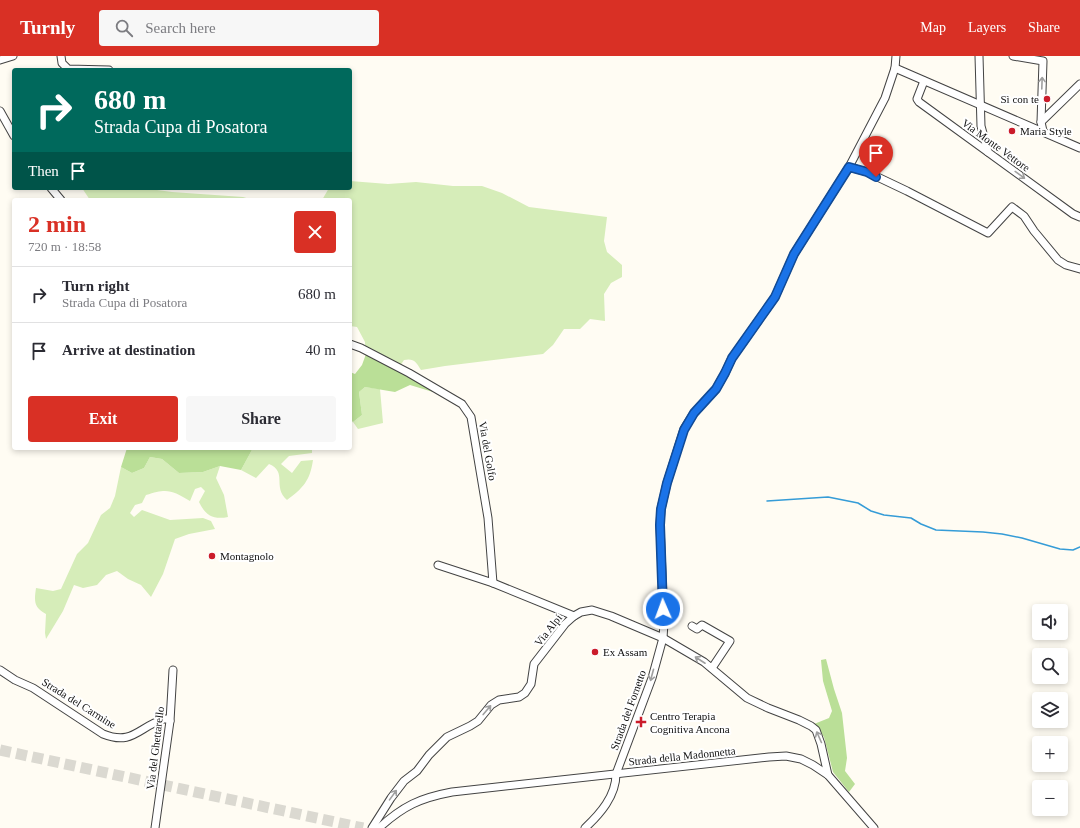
<!DOCTYPE html>
<html lang="en">
<head>
<meta charset="utf-8">
<style>
	body { margin:0; font-family:"Times New Roman",serif; background:#f7f7f7; color:#2b2b33; height:100vh; display:flex; flex-direction:column; font-size:15px; white-space:nowrap }
	* { box-sizing:border-box; margin:0 }
	p { font-size:13px; color:#7c7c81 }
	.icon { flex:none; width:22px; height:22px; fill:none; stroke:currentColor; stroke-width:2; stroke-linecap:round; stroke-linejoin:round }
	.map { position:relative; flex:1; overflow:hidden }
	.drawer { position:absolute; left:12px; top:142px; width:340px; height:252px; display:flex; flex-direction:column; background:#fff; border-radius:4px; box-shadow:0 2px 6px #0003 }
	.drawer>* { flex:none }
	.top-card { position:absolute; left:12px; top:12px; width:340px; height:122px; border-radius:4px; box-shadow:0 2px 6px #0003; background:#00695c; color:#fff; overflow:hidden }
	.fabs { position:absolute; left:1032px; top:548px; display:grid; gap:8px }
	.fabs a { display:grid; place-items:center; width:36px; height:36px; border-radius:4px; background:#fff; box-shadow:0 2px 6px #0003; font-size:20px }
	.pin { position:absolute; display:grid; place-items:center; width:34px; height:34px; color:#fff; margin:-41px -17px; border-radius:50% 50% 50% 0; rotate:-45deg; box-shadow:0 0 4px #0007 }
	.pin .icon { rotate:45deg }
	.me { position:absolute; width:44px; margin:-22px; rotate:358deg; stroke-linejoin:round; filter:drop-shadow(0 0 3px #0008) }
	.turn { display:flex; align-items:center; gap:14px; height:84px; padding:0 16px; font-size:18px }
	.turn .icon { width:52px; height:52px; stroke-width:2.5 }
	.turn b { display:block; font-size:28px; line-height:34px }
	.then { display:flex; align-items:center; height:38px; padding:0 16px; background:#0003; gap:8px; font-size:15px }
	.round { display:grid; place-items:center; flex:none; width:42px; height:42px; border-radius:4px; background:#f7f7f7 }
	.head { display:flex; align-items:center; justify-content:space-between; height:68px; padding:0 16px }
	h1 { font-size:24px; font-weight:800; line-height:30px; color:#d93025 }
	.primary-button { display:flex; gap:8px; margin-top:auto; padding:8px 16px }
	.primary-button a { flex:1; height:46px; border-radius:4px; background:#d93025; color:#fff; font-size:16px; font-weight:800; line-height:46px; text-align:center }
	.primary-button a+a { background:#f7f7f7; color:#2b2b33 }
	ul { padding:0; list-style:none }
	li { display:flex; align-items:center; gap:12px; height:56px; padding:0 16px; border-top:1px solid #e1e1e2 }
	li div { flex:1 }
	li b { display:block; font-size:15px }
	li em { font-style:normal }
	header { display:flex; align-items:center; gap:24px; box-sizing:border-box; height:56px; padding:0 20px; background:#d93025; color:#fff }
	header strong { font-size:19px }
	nav { display:flex; gap:22px; margin-inline-start:auto; font-size:14px }
	.search { width:280px; height:36px; background:#f7f7f7; display:flex; align-items:center; gap:10px; box-sizing:border-box; padding:0 14px; border-radius:4px; color:#7c7c81; font-size:15px }
	.map>svg:first-child { display:block }
	.green { fill:#d6edb9 }
	.forest { fill:#badf97 }
	.lines { fill:none; stroke-linecap:round; stroke-linejoin:round }
	.stream { stroke:#359cd7; stroke-width:1.5 }
	.highway-tunnel { stroke:#dbd9d1; stroke-width:11; stroke-dasharray:11 5.5; stroke-linecap:butt }
	.minor-casing { stroke:#434343; stroke-width:9 }
	.minor { stroke:#fff; stroke-width:7 }
	.oneway { stroke:#9f9f9f }
	.route-casing { stroke:#114b97; stroke-width:10 }
	.route { stroke:#1a73e8; stroke-width:7 }
	.poi-dot { fill:#cb1c2b; stroke:#fff; stroke-width:1.5 }
	.labels { text-anchor:middle; dominant-baseline:central; stroke-width:4; stroke-linejoin:round; paint-order:stroke }
	.poi-label { font-size:11px; fill:#101010; stroke:#fff; text-anchor:start }
	.street-label { font-size:11px; fill:#101010; stroke:#fff }
</style>
</head>
<body>
<header>
<strong>Turnly</strong>
<div class="search"><svg class="icon" aria-label="search" viewBox="0 0 24 24"><circle cx="10" cy="10" r="6"/><path d="M15 15l6 6"/></svg>Search here</div>
<nav><a>Map</a><a>Layers</a><a>Share</a></nav>
</header>
<div class="map">
<svg width="1080" height="772" viewBox="0 0 1080 772">
	<rect width="100%" height="100%" fill="#fffcf3"/>
	<g class="green">
		<path d="M350,125L388,128L416,126L453,130H482L502,137L529,151L607,161L604,185L607,196L622,209V221L611,227L604,238L605,265L590,263L580,273H564L553,289L543,298L445,310L421,314C416,306 414,302 404,304L400,310L365,290V286L357,271L350,270V144H322L329,132H350Z"/>
		<polygon points="82,132 142,132 172,136 243,141 253,144 90,144"/>
		<polygon points="365,331 380,333 383,367 358,373 353,366 350,367 350,364 353,366 362,359 359,336"/>
		<path d="M253,392H312V397L289,400L281,408L292,417L301,405L313,404C310,425 303,432 287,444C272,431 288,416 269,408L256,422L241,414Z"/>
		<path d="M150,401L162,403L179,417L203,416L220,410L216,422L224,439L228,461C213,464 205,459 199,446L205,435L201,431L195,433L190,445C172,434 167,432 146,439L142,447L135,449L130,457L134,461L142,454L170,464L203,462L211,465L215,473L189,478L175,483L163,518L151,541L141,529L128,523L117,515L106,519L97,529L83,532L74,529L63,555L46,583L45,577L46,558C34,551 34,546 36,532L53,535L61,533L77,498L88,487L101,459L110,452L115,440L121,411L132,417L144,412Z"/>
	</g>
	<g class="forest">
		<polygon points="366,298 410,321 433,336 410,329 395,336 365,331 359,336 362,359 353,366 350,363 350,316 355,318 362,309"/>
		<polygon points="127,392 253,392 241,414 220,410 203,416 179,417 162,403 150,401 144,412 132,417 121,411"/>
		<polygon points="826,603 834,633 842,657 847,702 845,715 855,728 849,736 833,716 824,681 814,668 829,662 832,655 823,625 821,604"/>
	</g>
	<g class="lines">
		<polyline class="stream" points="767,445 828,441 858,447 871,455 884,459 911,462 921,468 936,474 983,476 1002,478 1022,482 1060,493 1073,494 1080,491"/>
		<polyline class="highway-tunnel" points="0,694 363,772"/>
		<defs>
			<g id="minor">
				<polyline points="61,0 62,7 68,13 109,14"/>
				<polyline points="979,0 981,70 988,96"/>
				<polyline points="1013,0 1043,5 1041,66 1043,75"/>
				<polyline points="0,4 13,0"/>
				<polyline points="895,12 1080,92"/>
				<polyline points="924,25 917,43 919,46 1073,158 1080,161"/>
				<polyline points="0,55 14,80"/>
				<polyline points="1041,66 1080,28"/>
				<polyline points="849,111 867,116 907,135 988,177 1012,151 1024,160 1034,175 1058,204 1066,209 1080,213"/>
				<polyline points="51,132 61,144"/>
				<polyline points="350,288 361,292 409,317 462,348 471,361 488,462 493,527"/>
				<polyline points="438,509 493,527 574,560"/>
				<polyline points="692,570 697,573 702,569 730,585 712,612"/>
				<path d="M0,614L15,624L33,632L103,678C133,690 138,671 164,663H168L170,665"/>
				<polyline points="155,772 170,665 173,614"/>
				<polyline points="372,772 391,742 404,725 417,715 429,699 447,681 470,670 478,665 491,649 499,644 519,641 525,637 531,628 534,608 565,568 574,560 581,556 592,554 611,560 663,582 704,606 747,642 768,652 799,664 811,670 816,674 821,688 828,719"/>
				<path d="M379,772C403,750 420,742 452,736L769,701L786,700L801,703L813,709L828,719L874,772"/>
				<path d="M585,772C600,758 616,740 616,718L652,622L663,582L664,567L660,469L661,453L667,427L684,373L694,357L716,333L725,317L732,302L775,241L794,198L849,111L885,42L895,12L896,0"/>
			</g>
		</defs>
		<use href="#minor" class="minor-casing"/>
		<use href="#minor" class="minor"/>
	</g>
	<defs><path id="oneway-shaft" d="M-6 0H5M1.5-3L5.5 0L1.5 3" fill="none" stroke-width="1.6" stroke-linecap="round" stroke-linejoin="round"/></defs>
	<g class="oneway">
		<use href="#oneway-shaft" transform="translate(1042 27) rotate(-88)"/>
		<use href="#oneway-shaft" transform="translate(1020 119) rotate(36)"/>
		<use href="#oneway-shaft" transform="translate(700 604) rotate(-147)"/>
		<use href="#oneway-shaft" transform="translate(652 619) rotate(105)"/>
		<use href="#oneway-shaft" transform="translate(487 654) rotate(-50)"/>
		<use href="#oneway-shaft" transform="translate(819 681) rotate(-114)"/>
		<use href="#oneway-shaft" transform="translate(393 739) rotate(-54)"/>
	</g>
	<g class="lines">
		<defs>
			<polyline id="route" points="663,553 660,469 661,453 667,427 684,374 694,357 716,333 725,317 732,302 775,241 794,198 849,111 867,116 876,121"/>
		</defs>
		<use href="#route" class="route-casing"/>
		<use href="#route" class="route"/>
	</g>
	<g class="poi-dot">
		<circle cx="1047" cy="43" r="4"/>
		<circle cx="1012" cy="75" r="4"/>
		<circle cx="212" cy="500" r="4"/>
		<circle cx="595" cy="596" r="4"/>
		<path d="M639 660h4v4h4v4h-4v4h-4v-4h-4v-4h4z"/>
	</g>
	<g class="labels">
		<g class="poi-label">
			<text x="1039" y="43" text-anchor="end">Sì con te</text>
			<text x="1020" y="75">Maria Style</text>
			<text x="220" y="500">Montagnolo</text>
			<text x="603" y="596">Ex Assam</text>
			<text x="650" y="660">Centro Terapia<tspan x="650" dy="13">Cognitiva Ancona</tspan></text>
		</g>
		<g class="street-label">
			<text transform="translate(996 89) rotate(36)">Via Monte Vettore</text>
			<text transform="translate(488 395) rotate(80)">Via del Golfo</text>
			<text transform="translate(548 574) rotate(-52)">Via Alpi</text>
			<text transform="translate(79 647) rotate(32)">Strada del Carmine</text>
			<text transform="translate(628 654) rotate(-70)">Strada del Fornetto</text>
			<text transform="translate(155 692) rotate(-83)">Via del Ghettarello</text>
			<text transform="translate(682 700) rotate(-6)">Strada della Madonnetta</text>
		</g>
	</g>
</svg>
<div class="fabs">
<a><svg class="icon" aria-label="sound" viewBox="0 0 24 24"><path d="M4 9h4l5-4v14l-5-4H4zM17 9q2 3 0 6"/></svg></a>
<a><svg class="icon" aria-label="search" viewBox="0 0 24 24"><circle cx="10" cy="10" r="6"/><path d="M15 15l6 6"/></svg></a>
<a><svg class="icon" aria-label="layers" viewBox="0 0 24 24"><path d="M12 4l9 5-9 5-9-5zM3 14l9 5 9-5"/></svg></a>
<a>+</a>
<a>−</a>
</div>
<div class="pin" style="left:876px;top:121px;background:#d93025"><svg class="icon" aria-label="arrive" viewBox="0 0 24 24"><path d="M6 21V4h12l-3 4 3 4H6"/></svg></div>
<svg class="me" style="left:663px;top:553px" viewBox="-20 -20 40 40"><circle r="17" fill="#1a73e8" stroke="#fff" stroke-width="3"/><path d="M0-11L8 9 0 5-8 9z" fill="#fff"/></svg>
<div class="top-card">
<div class="turn"><svg class="icon" aria-label="right" viewBox="0 0 24 24"><path d="M7 20v-9h11M14 6l5 5-5 5"/></svg><div><b>680 m</b>Strada Cupa di Posatora</div></div>
<div class="then">Then<svg class="icon" aria-label="arrive" viewBox="0 0 24 24"><path d="M6 21V4h12l-3 4 3 4H6"/></svg></div>
</div>
<section class="drawer">
<div class="head"><div><h1>2 min</h1><p>720 m · 18:58</p></div><a class="round" style="background:#d93025;color:#fff"><svg class="icon" aria-label="close" viewBox="0 0 24 24"><path d="M6 6l12 12M18 6L6 18"/></svg></a></div>
<ul>
<li><svg class="icon" aria-label="right" viewBox="0 0 24 24"><path d="M7 20v-9h11M14 6l5 5-5 5"/></svg><div><b>Turn right</b><p>Strada Cupa di Posatora</p></div><em>680 m</em></li>
<li><svg class="icon" aria-label="arrive" viewBox="0 0 24 24"><path d="M6 21V4h12l-3 4 3 4H6"/></svg><div><b>Arrive at destination</b></div><em>40 m</em></li>
</ul>
<div class="primary-button"><a>Exit</a><a>Share</a></div>
</section>
</div>
</body>
</html>
